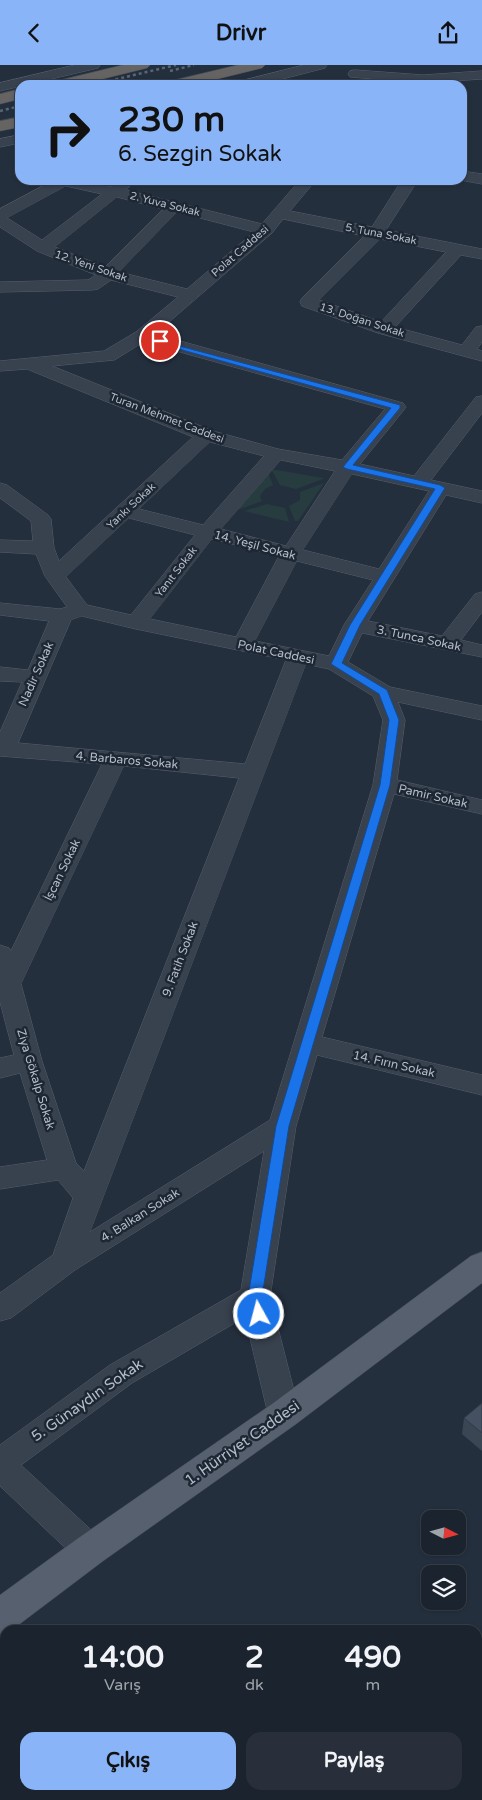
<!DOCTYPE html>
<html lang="tr">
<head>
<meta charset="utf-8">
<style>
	body { margin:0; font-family:"Varela Round",sans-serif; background:#282f3a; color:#f1f3f6; height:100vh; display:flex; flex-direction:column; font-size:19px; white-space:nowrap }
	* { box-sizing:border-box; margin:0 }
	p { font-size:16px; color:#a0a4aa }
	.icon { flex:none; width:28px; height:28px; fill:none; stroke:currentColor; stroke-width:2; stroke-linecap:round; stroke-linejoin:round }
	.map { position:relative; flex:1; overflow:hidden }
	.side { position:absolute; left:0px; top:1560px; width:482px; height:175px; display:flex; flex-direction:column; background:#1b232e; border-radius:15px 15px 0 0; box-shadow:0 1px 4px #0004,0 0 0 1px #39404a }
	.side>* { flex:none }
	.banner { position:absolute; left:15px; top:15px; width:452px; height:105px; border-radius:15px; box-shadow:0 1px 4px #0004,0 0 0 1px #39404a; background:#8ab4f8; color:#111; overflow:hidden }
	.needle { width:32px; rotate:96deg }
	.controls { position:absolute; left:421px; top:1445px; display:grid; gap:10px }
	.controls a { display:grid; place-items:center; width:45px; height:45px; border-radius:10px; background:#1b232e; box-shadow:0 1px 4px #0004,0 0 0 1px #39404a; font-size:25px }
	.pin { position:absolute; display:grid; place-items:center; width:42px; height:42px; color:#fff; margin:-21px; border:2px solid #fff; border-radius:50%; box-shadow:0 1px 5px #0007 }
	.me { position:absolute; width:55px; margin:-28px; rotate:353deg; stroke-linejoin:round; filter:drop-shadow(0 0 4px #0008) }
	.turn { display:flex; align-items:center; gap:18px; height:105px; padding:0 20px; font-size:22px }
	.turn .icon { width:65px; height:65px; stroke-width:2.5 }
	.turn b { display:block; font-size:35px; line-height:42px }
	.eta { display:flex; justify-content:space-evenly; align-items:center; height:85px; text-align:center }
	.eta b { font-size:30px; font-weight:800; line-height:35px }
	.cta { display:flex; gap:10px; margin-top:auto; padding:10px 20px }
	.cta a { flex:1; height:58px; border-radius:15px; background:#8ab4f8; color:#111; font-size:20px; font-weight:800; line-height:58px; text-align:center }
	.cta a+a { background:#282f3a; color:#f1f3f6 }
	header { display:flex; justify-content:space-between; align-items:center; height:65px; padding:0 20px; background:#8ab4f8; color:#111; font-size:22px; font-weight:800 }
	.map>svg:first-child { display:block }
	.green { fill:#263c3f }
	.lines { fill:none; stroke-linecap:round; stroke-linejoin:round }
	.minor-casing { stroke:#565f6c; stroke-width:1 }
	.primary-casing { stroke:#414a57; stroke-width:1 }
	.trunk-casing { stroke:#434c59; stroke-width:1 }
	.minor { fill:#38414e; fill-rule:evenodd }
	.primary { fill:#56606e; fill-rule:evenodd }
	.trunk { fill:#656462; fill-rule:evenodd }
	.rail { stroke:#5a6575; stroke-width:2.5; stroke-dasharray:3 3; stroke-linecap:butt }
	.wall { fill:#3b4654 }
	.building { fill:#455162; stroke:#303945 }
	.route { fill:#1a73e8; stroke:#114b97 }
	.labels { text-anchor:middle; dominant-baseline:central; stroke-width:5; stroke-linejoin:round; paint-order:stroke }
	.far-street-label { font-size:11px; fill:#b4bcc9; stroke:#1d2633 }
	.street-label { font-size:12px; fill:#b4bcc9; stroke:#1d2633 }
	.near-street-label { font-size:15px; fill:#b4bcc9; stroke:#1d2633 }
</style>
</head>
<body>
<header><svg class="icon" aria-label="back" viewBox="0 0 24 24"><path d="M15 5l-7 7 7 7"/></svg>Drivr<svg class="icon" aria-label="share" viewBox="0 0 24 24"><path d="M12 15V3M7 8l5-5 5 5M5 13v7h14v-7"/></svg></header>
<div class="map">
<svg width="482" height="1735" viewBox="0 0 482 1735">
	<rect width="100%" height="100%" fill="#242f3e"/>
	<g class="green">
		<polygon points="271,404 323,413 323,414 296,424 280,420"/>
		<polygon points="267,405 273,420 265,424 260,431 262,436 238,445 236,443"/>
		<polygon points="324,418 298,456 295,456 289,441 300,435 300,427"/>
		<polygon points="267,439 285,443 289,457 244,446"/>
	</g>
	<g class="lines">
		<defs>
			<g id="minor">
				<polygon points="75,0 100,0 98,3 0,26 0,18"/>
				<polygon points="304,0 327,0 325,3 259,20 235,20 237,17"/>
				<polygon points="355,5 423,10 482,6 482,14 423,18 350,12 348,9 350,6"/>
				<polygon points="20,70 20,78 0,82 0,74"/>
				<polygon points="462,106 482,109 482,119 460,115 462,115"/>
				<path d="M54,115H81L111,122L123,115L128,117L131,120L126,125L262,159L300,115H316L290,146L372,162L402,115H418L386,165L482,184V194L461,190L395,262L462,280L476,262L482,261V277L477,284L482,286V296L378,268L302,241L300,237L302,233L364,171L283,154L272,168L155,269L403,338L406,342L403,346L360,399L414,411L476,332L482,331V348L431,415L482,426V438L446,430L368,556L442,571L475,529L482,527V547L461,575L482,580V592L362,568L348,597L390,622L482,641V655L398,637L405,655L397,715L482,735V749L394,729L322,972L482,1010V1030L317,990L296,1061L270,1232L300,1349L295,1358L284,1362L273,1358L268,1349L245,1252L132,1318L21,1400L102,1475L106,1485L102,1495L90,1500L78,1495L0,1421V1380L110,1300L241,1225L264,1086L75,1205L11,1253L0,1256V1228L53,1190L73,1133L58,1115L0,1124V1102L47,1095L20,1008L0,1013V993L14,990L0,937V880L9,883L11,886L102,699L0,691V667L22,617L0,616V602L28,605L49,556L0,550V538L60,544L67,542L45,511L36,489L0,487V475L33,476L31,456L0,433V418L7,420L48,450L51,454L54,483L59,496L193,372L27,304L0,306V296L104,286L136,267L178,232L111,215L98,224L92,225L0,227V217L88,215L96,210L37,186L0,162V144ZM66,121L102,129L42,175L7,153ZM117,132L163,144L105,202L55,182ZM177,147L254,167L187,224L119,207ZM380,174L446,187L381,257L319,235ZM144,277L385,344L342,395L278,384L213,366L52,301L114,295ZM210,377L264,391L203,460L139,444ZM281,395L335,406L286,481L221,464ZM352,409L429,426L379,504L303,485ZM129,453L195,470L131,550L87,540L66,512ZM212,474L279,491L236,572L150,554ZM297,496L373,515L344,560L329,591L255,576ZM82,551L136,564L286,595L245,699L18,678L71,555ZM306,599L329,604L373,631L383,655L373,720L270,1055L90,1167ZM124,701L239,713L84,1106L76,1098L42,996L21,919Z"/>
			</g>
			<polygon id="primary" points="482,1187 482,1218 296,1359 103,1496 13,1564 5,1565 5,1567 0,1569 0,1530 77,1474 272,1339 471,1191"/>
			<g id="trunk">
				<polygon points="123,0 150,0 147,3 78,20 51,20 53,17"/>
				<polygon points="238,0 265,0 262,3 193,20 165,20 167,17"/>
				<polygon points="20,24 20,34 0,39 0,29"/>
				<polygon points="20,52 20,62 0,66 0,56"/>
			</g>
		</defs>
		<use href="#minor" class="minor-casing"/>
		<use href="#primary" class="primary-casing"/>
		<use href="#trunk" class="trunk-casing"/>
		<use href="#minor" class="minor"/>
		<use href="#primary" class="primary"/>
		<use href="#trunk" class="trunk"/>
		<g class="rail">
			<polyline points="170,6 194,0"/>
			<polyline points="92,20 176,0"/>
			<polyline points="0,46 20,41"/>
		</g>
	</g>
	<polygon class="wall" points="482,1338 482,1386 462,1369 464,1353"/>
	<polygon class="building" points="482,1338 482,1368 464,1353"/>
	<polygon class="route" points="157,275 400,340 400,343 353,400 440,420 445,423 360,560 342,598 387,625 399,655 390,720 289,1061 262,1232 266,1249 264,1253 259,1254 254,1253 248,1232 276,1061 380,720 389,655 379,629 331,599 350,560 435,424 347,404 343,402 391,343 157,278"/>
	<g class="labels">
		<g class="far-street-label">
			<text transform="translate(165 139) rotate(14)">2. Yuva Sokak</text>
			<text transform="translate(381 169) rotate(11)">5. Tuna Sokak</text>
			<text transform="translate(240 186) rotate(-41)">Polat Caddesi</text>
			<text transform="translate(91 201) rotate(19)">12. Yeni Sokak</text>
			<text transform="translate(362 255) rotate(18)">13. Doğan Sokak</text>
			<text transform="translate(167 353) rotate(21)">Turan Mehmet Caddesi</text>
			<text transform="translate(131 441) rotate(-43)">Yankı Sokak</text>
			<text transform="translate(176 507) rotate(-52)">Yanıt Sokak</text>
		</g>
		<g class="street-label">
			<text transform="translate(255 480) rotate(15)">14. Yeşil Sokak</text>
			<text transform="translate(419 573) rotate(12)">3. Tunca Sokak</text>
			<text transform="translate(276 587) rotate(12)">Polat Caddesi</text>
			<text transform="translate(36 609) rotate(-66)">Nadir Sokak</text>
			<text transform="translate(127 695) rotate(5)">4. Barbaros Sokak</text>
			<text transform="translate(433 731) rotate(13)">Pamir Sokak</text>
			<text transform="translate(62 805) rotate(-64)">İşcan Sokak</text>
			<text transform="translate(180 894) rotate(-69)">9. Fatih Sokak</text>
			<text transform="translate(394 999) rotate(13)">14. Fırın Sokak</text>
			<text transform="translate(36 1014) rotate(73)">Ziya Gökalp Sokak</text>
			<text transform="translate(140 1150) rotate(-32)">4. Balkan Sokak</text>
		</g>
		<g class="near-street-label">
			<text transform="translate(87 1335) rotate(-35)">5. Günaydın Sokak</text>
			<text transform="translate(242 1378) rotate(-35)">1. Hürriyet Caddesi</text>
		</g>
	</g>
</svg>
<div class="controls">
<a><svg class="needle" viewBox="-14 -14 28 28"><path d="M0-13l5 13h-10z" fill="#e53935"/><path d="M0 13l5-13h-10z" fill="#a0a4aa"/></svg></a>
<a><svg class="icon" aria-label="layers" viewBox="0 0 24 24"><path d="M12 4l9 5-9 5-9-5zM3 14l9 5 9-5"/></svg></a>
</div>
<div class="pin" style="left:160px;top:276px;background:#d93025"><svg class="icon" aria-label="arrive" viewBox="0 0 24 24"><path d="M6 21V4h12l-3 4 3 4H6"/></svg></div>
<svg class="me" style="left:259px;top:1249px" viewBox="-20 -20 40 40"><circle r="17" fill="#1a73e8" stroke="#fff" stroke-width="3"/><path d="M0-11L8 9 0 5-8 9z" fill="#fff"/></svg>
<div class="banner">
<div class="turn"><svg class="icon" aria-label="right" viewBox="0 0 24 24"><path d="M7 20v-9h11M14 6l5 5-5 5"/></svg><div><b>230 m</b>6. Sezgin Sokak</div></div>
</div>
<section class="side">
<div class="eta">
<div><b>14:00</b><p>Varış</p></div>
<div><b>2</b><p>dk</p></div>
<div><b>490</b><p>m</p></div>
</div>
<div class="cta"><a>Çıkış</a><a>Paylaş</a></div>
</section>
</div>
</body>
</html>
